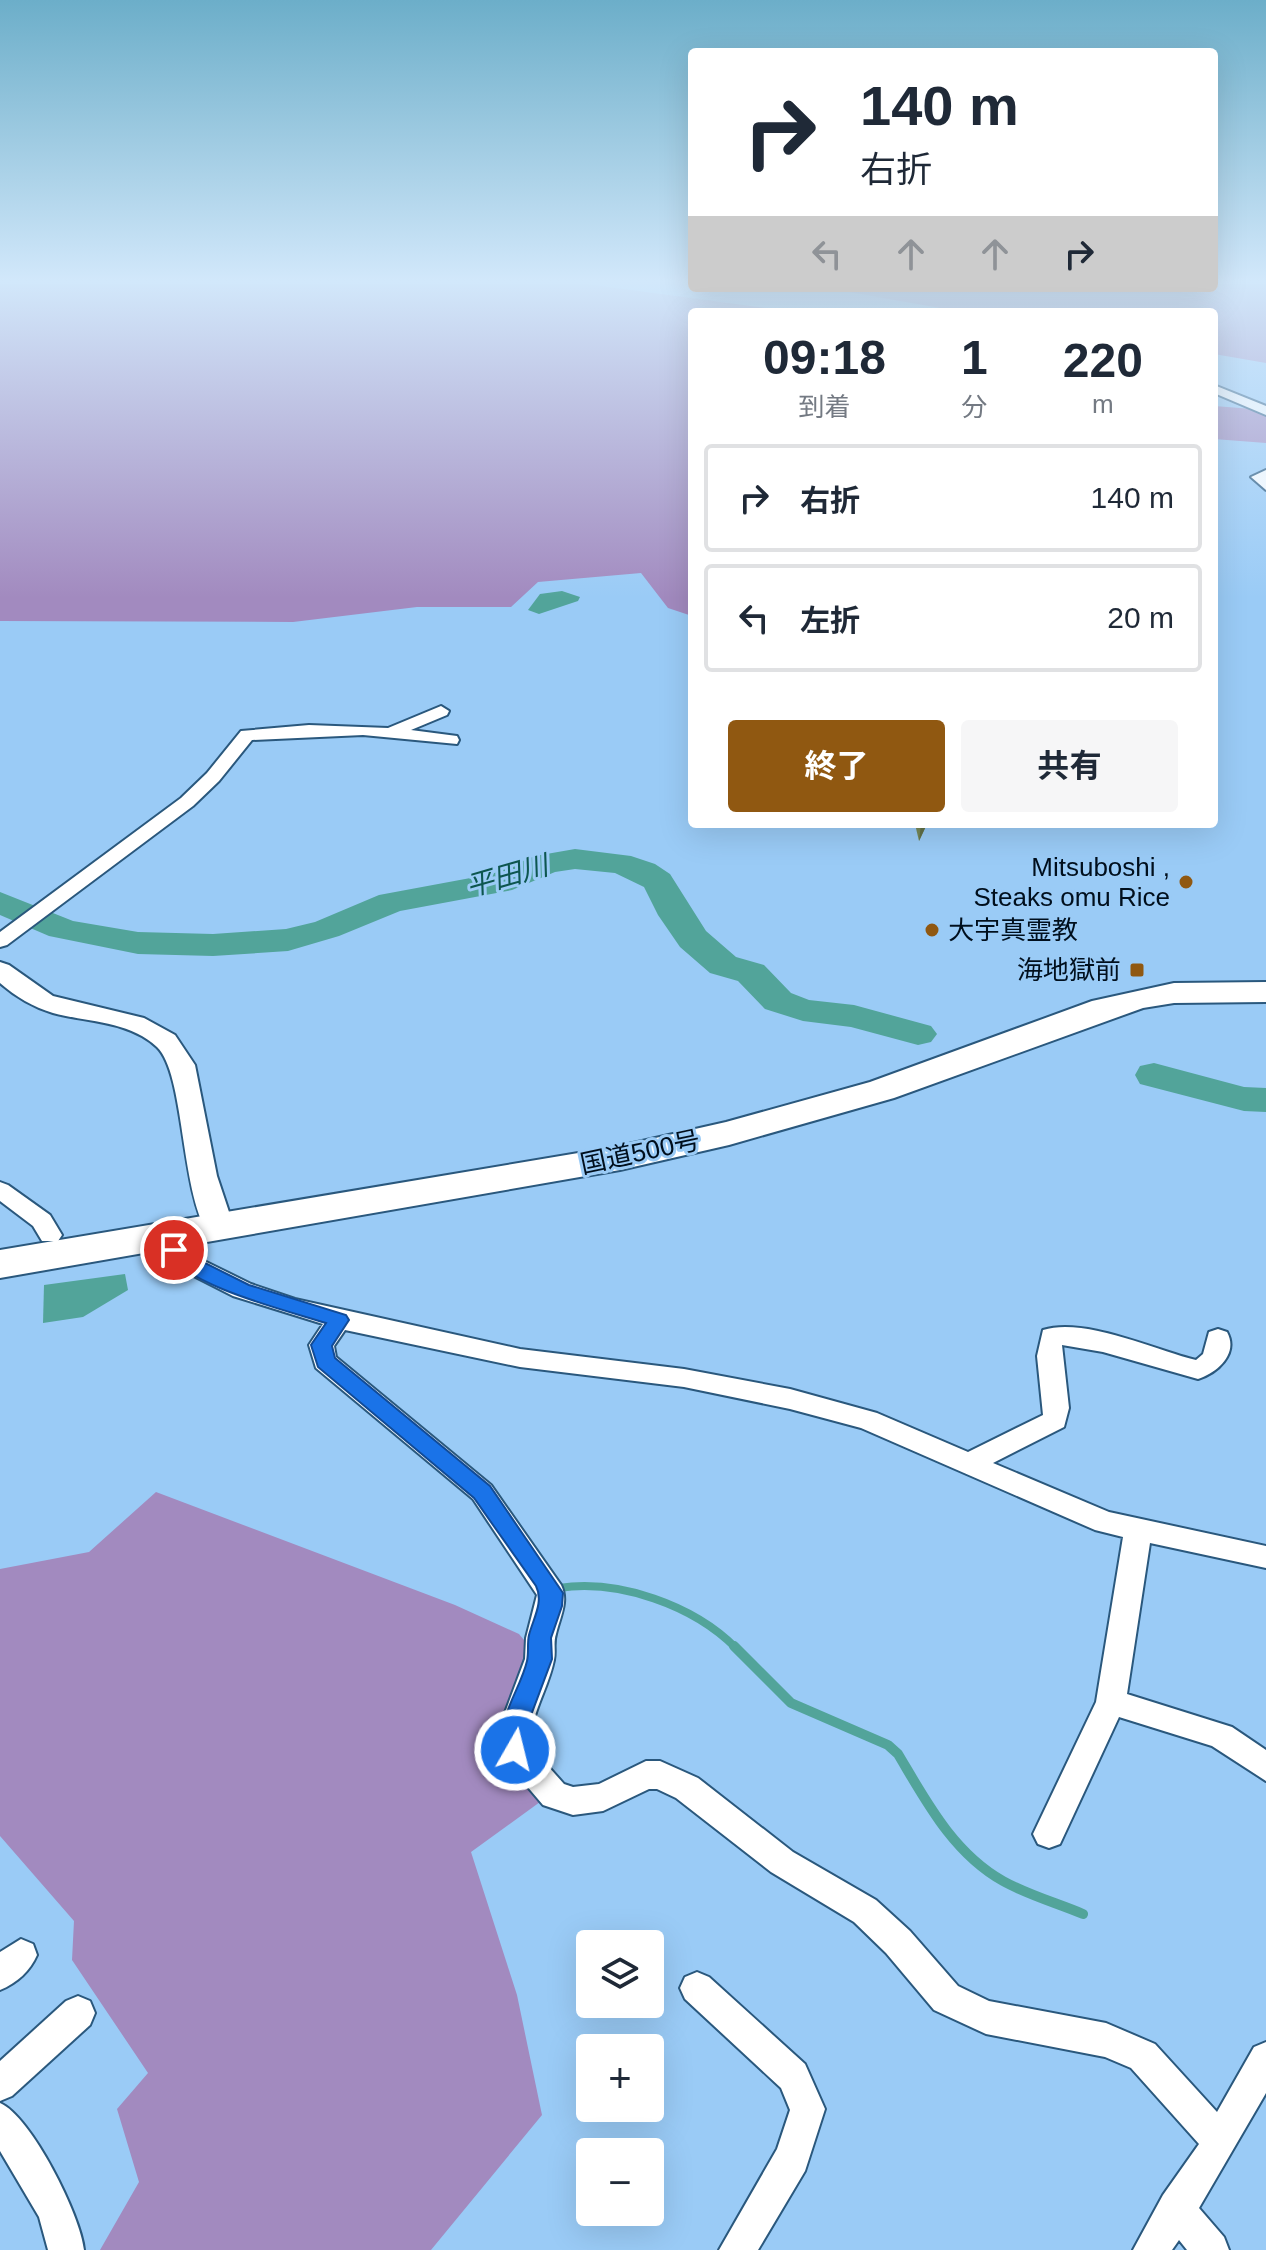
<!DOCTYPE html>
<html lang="ja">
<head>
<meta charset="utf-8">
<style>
	body { margin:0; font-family:Arial,"Noto Sans JP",sans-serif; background:#f6f6f7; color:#1f2937; height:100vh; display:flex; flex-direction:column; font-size:30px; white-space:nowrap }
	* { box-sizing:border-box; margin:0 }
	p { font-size:26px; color:#747a83 }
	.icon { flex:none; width:44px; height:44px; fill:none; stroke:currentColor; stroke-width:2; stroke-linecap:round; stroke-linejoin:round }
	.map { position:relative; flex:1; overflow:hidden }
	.details { position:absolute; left:688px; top:308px; width:530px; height:520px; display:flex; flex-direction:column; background:#fff; border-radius:8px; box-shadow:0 8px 32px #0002 }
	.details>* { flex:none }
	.guide { position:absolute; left:688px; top:48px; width:530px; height:244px; border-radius:8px; box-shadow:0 8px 32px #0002; background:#fff; color:#1f2937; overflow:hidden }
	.fabs { position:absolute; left:576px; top:1930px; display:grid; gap:16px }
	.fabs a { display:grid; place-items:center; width:88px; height:88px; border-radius:8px; background:#fff; box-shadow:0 8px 32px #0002; font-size:40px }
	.pin { position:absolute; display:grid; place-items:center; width:68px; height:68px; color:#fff; margin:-34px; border:4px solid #fff; border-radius:50%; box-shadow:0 2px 8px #0007 }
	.me { position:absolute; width:88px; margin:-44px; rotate:8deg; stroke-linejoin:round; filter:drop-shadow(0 0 6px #0008) }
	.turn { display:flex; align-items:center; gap:28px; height:168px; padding:0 40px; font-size:36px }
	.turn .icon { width:104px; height:104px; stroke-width:2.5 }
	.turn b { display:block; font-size:56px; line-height:68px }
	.lanes { display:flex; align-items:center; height:76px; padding:0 40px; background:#0003; justify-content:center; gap:40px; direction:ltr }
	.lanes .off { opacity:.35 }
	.eta { display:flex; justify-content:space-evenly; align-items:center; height:136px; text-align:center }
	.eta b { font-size:48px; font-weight:700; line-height:56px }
	.primary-button { display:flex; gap:16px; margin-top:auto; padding:16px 40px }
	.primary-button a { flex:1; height:92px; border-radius:8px; background:#905811; color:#fff; font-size:32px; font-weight:700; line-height:92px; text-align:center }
	.primary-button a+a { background:#f6f6f7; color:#1f2937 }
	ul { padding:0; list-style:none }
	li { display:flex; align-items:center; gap:24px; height:108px; margin:0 16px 12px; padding:0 24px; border:4px solid #e0e1e3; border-radius:8px }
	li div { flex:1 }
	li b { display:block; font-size:30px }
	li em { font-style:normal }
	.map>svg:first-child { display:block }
	.forest { fill:#a28abf }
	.water { fill:#52a49a }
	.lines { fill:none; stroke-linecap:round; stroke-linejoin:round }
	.stream-far1 { stroke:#52a49a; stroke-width:8 }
	.stream { stroke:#52a49a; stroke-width:10 }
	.river { fill:#52a49a; fill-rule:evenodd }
	.minor-casing { stroke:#2a587d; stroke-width:4 }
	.tertiary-casing { stroke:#2a587d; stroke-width:4 }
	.trunk-casing { stroke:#2a587d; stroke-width:4 }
	.minor { fill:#fff; fill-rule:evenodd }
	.tertiary { fill:#fff; fill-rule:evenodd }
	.trunk { fill:#fff; fill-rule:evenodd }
	.wall { fill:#768857 }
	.shaded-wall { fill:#606f47 }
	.route { fill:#1a73e8; stroke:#114b97; stroke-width:2 }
	.poi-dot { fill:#905811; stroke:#9acbf6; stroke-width:3 }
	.labels { text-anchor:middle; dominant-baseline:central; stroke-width:6; stroke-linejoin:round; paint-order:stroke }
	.poi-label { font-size:26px; fill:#000f1d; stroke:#9acbf6; text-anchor:end }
	.street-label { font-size:26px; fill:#000f1d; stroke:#9acbf6 }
	.water-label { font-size:28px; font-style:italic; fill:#0d564f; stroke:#9acbf6 }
</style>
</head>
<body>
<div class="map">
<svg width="1266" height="2250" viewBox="0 0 1266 2250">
	<rect width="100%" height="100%" fill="#9acbf6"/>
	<g class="forest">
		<polygon points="0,284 586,284 796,312 692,312 692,616 668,608 641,573 538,582 511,607 417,607 293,622 0,621"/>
		<polygon points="1214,284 1266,284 1266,363 1214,354 1214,312 963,312 826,288 1214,288"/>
		<polygon points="1214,406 1266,410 1266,443 1214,439"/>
		<polygon points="156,1492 455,1605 519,1634 540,1659 499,1754 540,1802 471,1852 517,1995 542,2115 431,2250 100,2250 139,2182 117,2109 148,2073 72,1960 74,1921 0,1836 0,1569 89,1552"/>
	</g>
	<g class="water">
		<polygon points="562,591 580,597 578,601 539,614 528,610 540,594"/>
		<polygon points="125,1274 128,1290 83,1317 43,1323 44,1285"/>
	</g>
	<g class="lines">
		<path class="stream-far1" d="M559,1588C619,1579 693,1605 736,1648"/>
		<path class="stream" d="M734,1646L791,1703L888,1745L898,1754C926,1801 953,1853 1003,1881C1028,1895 1057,1903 1083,1914"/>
		<g class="river">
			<polygon points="575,849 631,856 655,864 670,874 706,931 736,957 764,965 791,993 809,1000 854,1005 931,1026 937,1034 931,1042 918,1045 851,1027 803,1021 765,1009 738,981 710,973 680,947 658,915 644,887 615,873 575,869 555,872 512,890 400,911 339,936 288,951 213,956 138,954 49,936 0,915 0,892 73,921 138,932 213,934 286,929 315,922 379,895 492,874 535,856"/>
			<polygon points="1154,1063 1244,1087 1266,1088 1266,1112 1244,1111 1140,1084 1135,1075 1140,1066"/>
		</g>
		<defs>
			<g id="minor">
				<polygon points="1214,385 1266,406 1266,415 1214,393"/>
				<polygon points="1266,470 1266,490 1251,477"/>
				<polygon points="441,706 449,711 447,715 411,730 457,736 459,740 457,744 363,735 252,740 219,781 193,806 7,945 0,947 0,932 181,798 207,773 241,731 309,725 388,728"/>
				<polygon points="0,1182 8,1185 50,1215 62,1235 58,1241 42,1241 33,1226 0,1201"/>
				<path d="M162,1228L170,1230L188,1253L251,1284L295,1299L520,1349L684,1369L790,1389L877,1413L968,1452L1043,1415L1037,1356L1043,1330C1085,1317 1154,1350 1196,1360L1203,1354L1209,1332L1218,1329L1227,1332C1239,1354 1217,1373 1198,1379L1103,1352L1062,1345L1069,1408L1064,1427L993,1463L1109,1512L1266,1546V1568L1150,1543L1127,1694L1232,1727L1266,1750V1781L1212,1746L1119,1717L1060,1844L1049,1848L1038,1844L1033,1834L1096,1702L1123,1537L1095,1530L861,1428L790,1409L684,1387L520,1367L345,1330L334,1346L336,1357L491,1485L561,1585C569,1601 560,1617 556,1634C553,1643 556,1651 554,1660C548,1690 530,1714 530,1746L564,1784L573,1787L599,1784L646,1761H660L698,1778L793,1852L876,1900L910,1931L958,1986L989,2001L1106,2023L1155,2044L1217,2112L1254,2047L1266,2042V2093L1199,2208L1224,2237L1229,2250H1187L1179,2240L1172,2250H1133L1163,2195L1199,2144L1131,2068L1105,2057L986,2034L934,2010L886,1953L854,1922L771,1872L676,1798L657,1789H649L603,1811L573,1815L543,1805L504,1759L500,1750V1726L525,1659L526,1638L537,1595L473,1499L316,1368L309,1345L323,1324L233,1296L172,1265L150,1236L154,1230Z"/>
				<path d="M21,1939L33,1944L37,1955C30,1971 17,1983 0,1990V1952Z"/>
				<polygon points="697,1972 709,1977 805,2064 825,2109 805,2171 758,2250 719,2250 777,2149 790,2110 781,2088 685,1999 680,1988 685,1977"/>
				<polygon points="78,1996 90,2001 95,2013 90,2025 12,2096 0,2101 0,2061 66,2001"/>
				<path d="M0,2103C31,2116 81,2216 84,2250H48L39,2217L0,2151Z"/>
			</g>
			<path id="tertiary" d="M0,962L9,965L53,996L144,1018L175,1035L195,1065L217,1176L234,1227L230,1234L219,1237L208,1234C180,1188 185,1074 157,1047C130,1021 86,1022 53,1013C33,1007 16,997 0,983Z"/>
			<polygon id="trunk" points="1266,982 1266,1002 1174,1003 1143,1008 894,1098 729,1145 620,1170 0,1278 0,1250 620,1146 726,1122 870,1082 1092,1001 1174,983"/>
		</defs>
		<use href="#minor" class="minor-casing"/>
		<use href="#tertiary" class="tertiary-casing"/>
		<use href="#trunk" class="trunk-casing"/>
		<use href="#minor" class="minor"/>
		<use href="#tertiary" class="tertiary"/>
		<use href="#trunk" class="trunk"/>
	</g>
	<polygon class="wall" points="915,824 927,824 919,841"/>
	<polygon class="shaded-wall" points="921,824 927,824 919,841"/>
	<linearGradient id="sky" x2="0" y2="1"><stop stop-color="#6caec9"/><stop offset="0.47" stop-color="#d2e8fb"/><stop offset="1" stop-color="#d2e8fb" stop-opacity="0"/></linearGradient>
	<rect width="1266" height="598" fill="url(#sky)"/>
	<path class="route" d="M174,1243L181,1245L187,1254L249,1285L346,1315L349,1320L332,1346L335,1358L490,1486L563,1593L562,1606L551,1638L552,1659L527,1726V1750L524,1758L515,1761L506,1758C491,1725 520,1692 527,1661C529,1652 527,1643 529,1635C533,1619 544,1602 536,1586L474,1498L318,1367L311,1345L326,1323C285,1310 186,1286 164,1250Z"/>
	<g class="poi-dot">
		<circle cx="1186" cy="882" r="8"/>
		<circle cx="932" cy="930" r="8"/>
		<rect x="1129" y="962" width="16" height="16" rx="4"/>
	</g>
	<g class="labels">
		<g class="poi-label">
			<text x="1170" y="867">Mitsuboshi ,<tspan x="1170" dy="30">Steaks omu Rice</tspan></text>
			<text x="948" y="930" text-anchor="start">大宇真霊教</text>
			<text x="1121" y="970">海地獄前</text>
		</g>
		<g class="street-label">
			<text transform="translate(640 1152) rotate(-12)">国道500号</text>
		</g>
		<g class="water-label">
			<text transform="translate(507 876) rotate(-16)">平田川</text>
		</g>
	</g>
</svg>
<div class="fabs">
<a><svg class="icon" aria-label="layers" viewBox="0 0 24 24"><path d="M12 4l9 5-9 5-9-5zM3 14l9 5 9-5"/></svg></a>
<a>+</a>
<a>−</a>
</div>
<div class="pin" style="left:174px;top:1250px;background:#d93025"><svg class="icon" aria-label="arrive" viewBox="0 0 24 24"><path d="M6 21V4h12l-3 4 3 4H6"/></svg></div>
<svg class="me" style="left:515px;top:1750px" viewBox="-20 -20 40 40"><circle r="17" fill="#1a73e8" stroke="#fff" stroke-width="3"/><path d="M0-11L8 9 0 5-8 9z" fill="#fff"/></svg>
<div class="guide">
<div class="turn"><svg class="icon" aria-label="right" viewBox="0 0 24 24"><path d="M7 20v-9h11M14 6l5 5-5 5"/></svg><div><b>140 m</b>右折</div></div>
<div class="lanes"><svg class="icon off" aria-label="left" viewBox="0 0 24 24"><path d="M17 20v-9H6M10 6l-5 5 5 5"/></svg><svg class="icon off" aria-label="ahead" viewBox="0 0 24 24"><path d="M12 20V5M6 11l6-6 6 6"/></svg><svg class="icon off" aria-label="ahead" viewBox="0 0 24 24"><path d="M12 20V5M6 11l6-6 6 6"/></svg><svg class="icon" aria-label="right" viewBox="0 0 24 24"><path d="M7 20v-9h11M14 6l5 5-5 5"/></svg></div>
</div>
<section class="details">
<div class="eta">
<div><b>09:18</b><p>到着</p></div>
<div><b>1</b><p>分</p></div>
<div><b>220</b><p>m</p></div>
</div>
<ul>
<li><svg class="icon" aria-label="right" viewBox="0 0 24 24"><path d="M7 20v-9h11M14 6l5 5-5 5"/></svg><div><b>右折</b></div><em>140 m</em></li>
<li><svg class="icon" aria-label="left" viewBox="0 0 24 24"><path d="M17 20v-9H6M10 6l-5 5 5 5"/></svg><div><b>左折</b></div><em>20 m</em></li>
</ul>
<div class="primary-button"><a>終了</a><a>共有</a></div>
</section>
</div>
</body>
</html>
